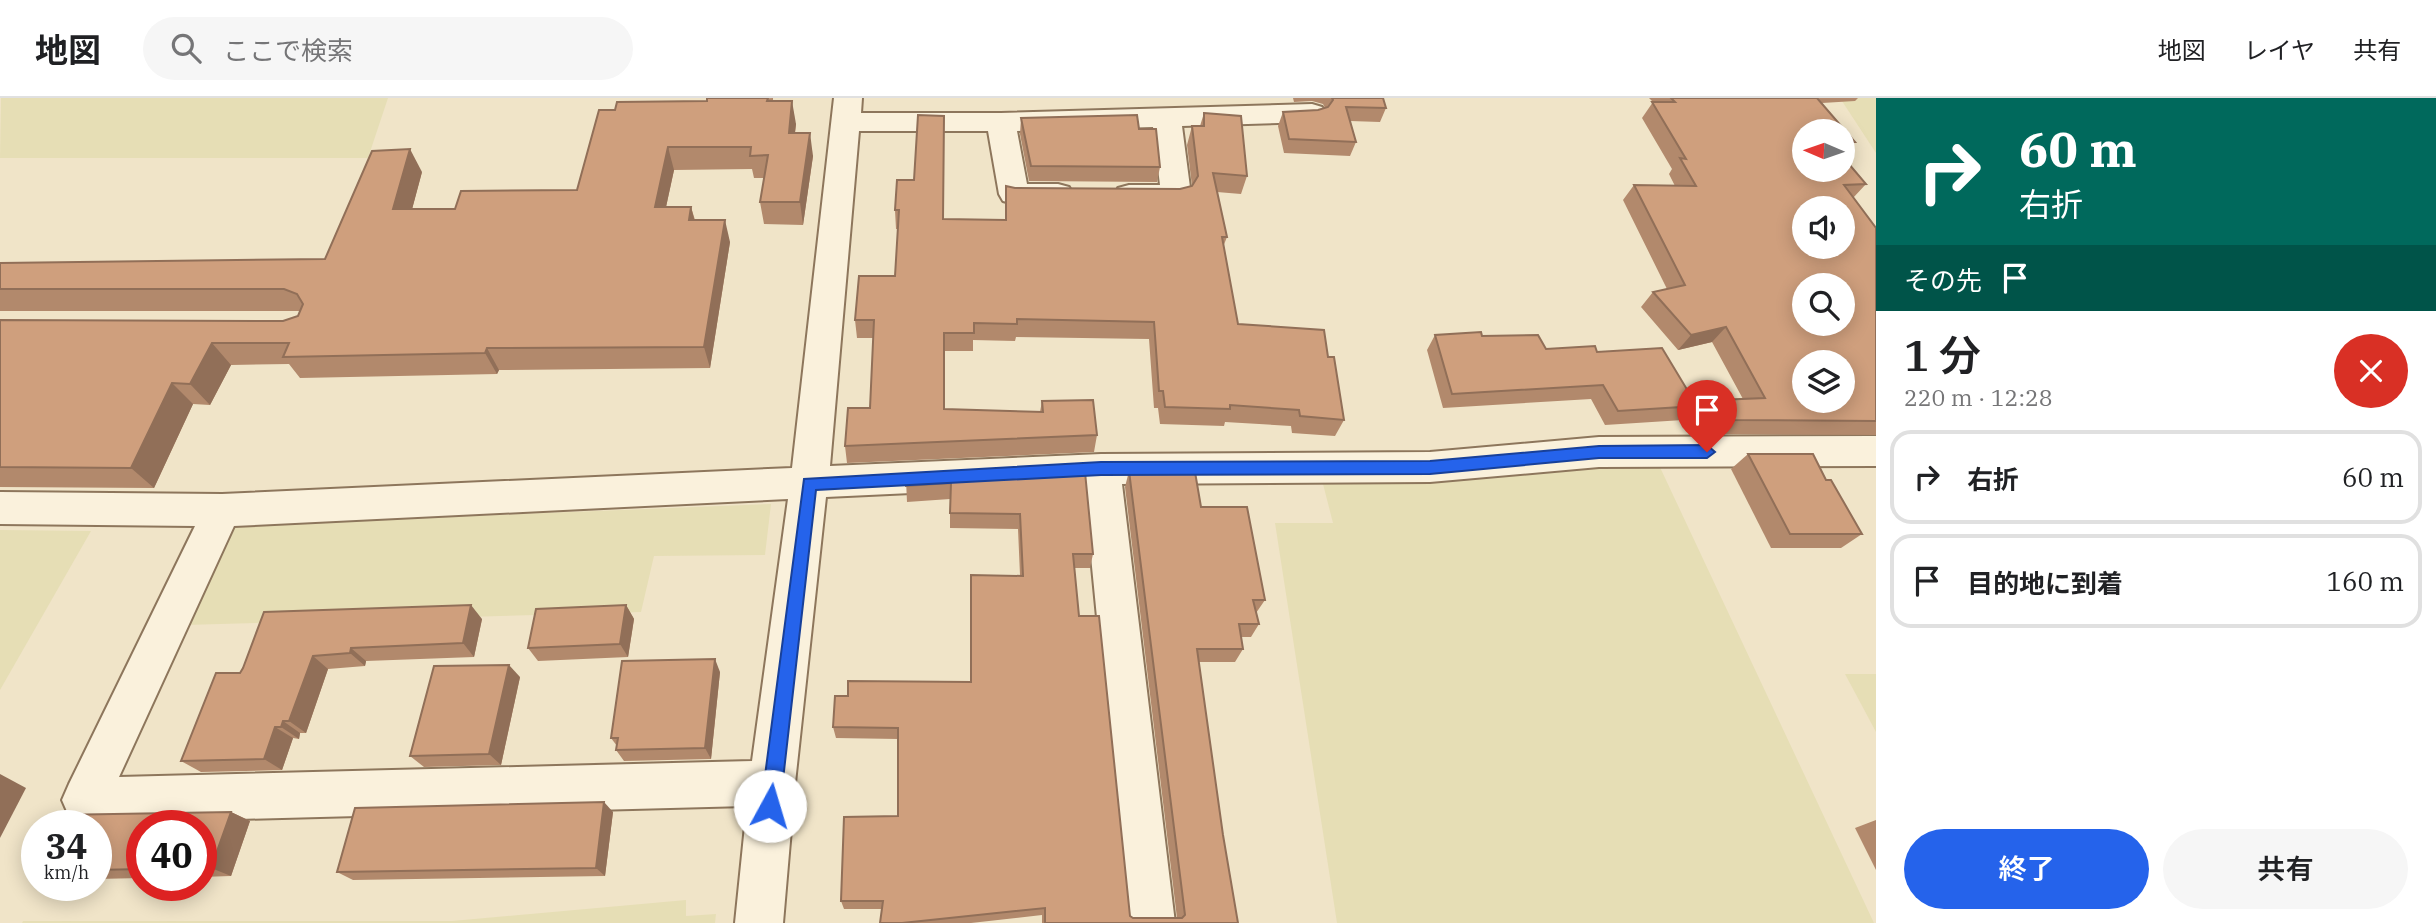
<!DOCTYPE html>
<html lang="ja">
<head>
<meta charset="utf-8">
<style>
	body { margin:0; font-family:"IBM Plex Serif","Noto Sans JP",serif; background:#f6f6f6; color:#202124; height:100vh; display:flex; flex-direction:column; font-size:26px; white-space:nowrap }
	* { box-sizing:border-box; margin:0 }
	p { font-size:23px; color:#757577 }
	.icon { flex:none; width:38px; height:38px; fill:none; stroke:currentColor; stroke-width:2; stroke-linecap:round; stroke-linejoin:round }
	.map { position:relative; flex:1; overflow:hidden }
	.drawer { display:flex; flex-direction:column; background:#fff; width:560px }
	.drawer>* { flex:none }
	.guide { background:#00695c; color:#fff; overflow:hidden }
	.needle { width:46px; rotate:272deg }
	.fabs { position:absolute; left:1792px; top:21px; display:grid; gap:14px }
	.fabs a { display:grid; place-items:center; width:63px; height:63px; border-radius:50%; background:#fff; box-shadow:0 4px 18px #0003; font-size:35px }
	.speed { position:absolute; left:21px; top:712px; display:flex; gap:14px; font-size:35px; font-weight:700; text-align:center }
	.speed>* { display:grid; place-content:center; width:91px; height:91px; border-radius:50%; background:#fff; box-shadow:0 4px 18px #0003; line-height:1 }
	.speed small { font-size:18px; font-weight:400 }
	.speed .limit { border:10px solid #d22; background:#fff; color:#111 }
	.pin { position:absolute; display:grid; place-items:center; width:60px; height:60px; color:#fff; margin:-72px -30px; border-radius:50% 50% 50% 0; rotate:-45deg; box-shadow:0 0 7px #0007 }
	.pin .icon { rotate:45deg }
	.me { position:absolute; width:77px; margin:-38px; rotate:6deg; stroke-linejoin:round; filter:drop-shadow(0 0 5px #0008) }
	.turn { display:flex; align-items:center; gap:24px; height:147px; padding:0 28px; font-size:32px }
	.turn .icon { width:91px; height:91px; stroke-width:2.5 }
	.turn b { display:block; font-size:49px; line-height:60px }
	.then { display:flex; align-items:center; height:66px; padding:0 28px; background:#0003; gap:14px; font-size:26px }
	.round { display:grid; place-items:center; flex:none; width:74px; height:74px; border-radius:37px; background:#f6f6f6 }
	.head { display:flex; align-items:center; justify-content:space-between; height:119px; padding:0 28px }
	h1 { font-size:42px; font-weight:600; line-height:52px }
	.cta { display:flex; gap:14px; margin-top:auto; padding:14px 28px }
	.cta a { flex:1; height:80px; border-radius:42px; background:#2563eb; color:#fff; font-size:28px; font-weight:600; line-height:80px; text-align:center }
	.cta a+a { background:#f6f6f6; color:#202124 }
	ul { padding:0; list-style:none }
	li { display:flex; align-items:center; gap:21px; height:94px; margin:0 14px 10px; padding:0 14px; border:4px solid #e0e0e0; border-radius:21px }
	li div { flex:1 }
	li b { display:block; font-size:26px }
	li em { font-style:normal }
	header { display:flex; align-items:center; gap:42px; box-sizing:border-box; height:98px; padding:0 35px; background:#fff; border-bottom:2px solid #e0e0e0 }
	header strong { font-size:33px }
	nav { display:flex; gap:38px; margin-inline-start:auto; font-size:24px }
	.search { width:490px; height:63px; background:#f6f6f6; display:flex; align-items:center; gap:18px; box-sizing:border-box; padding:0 24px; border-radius:38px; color:#757577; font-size:26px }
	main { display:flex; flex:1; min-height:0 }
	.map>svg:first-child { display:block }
	.farmland { fill:#e6deb5 }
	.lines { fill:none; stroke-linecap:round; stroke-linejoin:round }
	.minor-casing { stroke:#8d765c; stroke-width:4 }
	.minor { fill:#faf1dc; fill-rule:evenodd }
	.wall { fill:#b2896c }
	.shaded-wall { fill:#916f58 }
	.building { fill:#cf9f7d; stroke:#916f58; stroke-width:2; fill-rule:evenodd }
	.route { fill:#2563eb; stroke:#184099; stroke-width:2 }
</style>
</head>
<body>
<header>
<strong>地図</strong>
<div class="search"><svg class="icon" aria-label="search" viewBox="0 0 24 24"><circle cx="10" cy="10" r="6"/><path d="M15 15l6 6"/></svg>ここで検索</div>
<nav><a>地図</a><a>レイヤ</a><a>共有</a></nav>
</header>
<main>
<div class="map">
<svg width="1876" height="825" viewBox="0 0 1876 825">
	<rect width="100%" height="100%" fill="#f0e4c8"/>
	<g class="farmland">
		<polygon points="388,0 368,60 0,60 1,0"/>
		<polygon points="1840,0 1876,0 1876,55"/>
		<polygon points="1658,365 1874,825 1337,825 1275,425 1333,425 1323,386 1481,381"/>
		<polygon points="771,406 765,457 654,458 641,514 185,527 224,428"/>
		<polygon points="0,432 91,433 0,592"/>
		<polygon points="1845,576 1876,576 1876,634"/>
		<polygon points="686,802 686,818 716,816 715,825 22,825 23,823 452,823"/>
	</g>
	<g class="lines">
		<defs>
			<path id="minor" d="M834,0H862L861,15H1001L1312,6L1322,9L1326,15L1322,21L1312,24L1182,28L1191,97L1187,104C1166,110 1139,110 1118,104L1114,97L1118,90L1129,87H1160L1153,29L1017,33L1027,86H1058L1069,89L1073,96L1069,103C1049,109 1023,109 1003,103L999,96L988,33H859L830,368L1101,356L1430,354L1599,339L1876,338V368L1599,369L1430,384L1122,386L1175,825H1127L1084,387L826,399L795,685L783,825H735L747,708L85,725L69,718L62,702L69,686L195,428L0,426V394L222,396L792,370ZM788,401L752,663L119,679L234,428Z"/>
		</defs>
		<use href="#minor" class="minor-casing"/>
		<use href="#minor" class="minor"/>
	</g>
	<g class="wall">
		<polygon points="773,0 773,3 796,26 795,35 813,58 803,127 764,126 760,104 764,80 754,80 752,71 674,72 666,109 691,109 695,122 730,144 710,270 499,272 497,276 300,280 289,266 231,267 210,307 193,306 154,390 0,389 0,222 283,223 298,218 300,213 0,213 0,165 325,161 422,74 412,111 455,111 577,92 615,12 707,3"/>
		<polygon points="1293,0 1383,0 1386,10 1380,24 1350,23 1356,44 1350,58 1284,55 1278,28 1283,14 1318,12 1325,10 1323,6 1312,3 1294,4"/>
		<polygon points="1649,0 1858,0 1855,3 1822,5 1855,44 1843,58 1843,33 1804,33 1866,86 1853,100 1876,130 1876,337 1713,336 1703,316 1717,302 1743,301 1712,244 1678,252 1641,209 1653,194 1667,191 1623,102 1634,87 1675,88 1669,76 1672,71 1642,20 1653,4"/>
		<polygon points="1204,15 1247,78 1241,96 1217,94 1227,139 1223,149 1238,226 1328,259 1344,322 1335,338 1292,335 1291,328 1225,324 1224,328 1160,326 1158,310 1154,310 1149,241 1016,239 1015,243 973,242 973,253 944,253 944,311 1040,314 1042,303 1097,337 1094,354 847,365 845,348 870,310 874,240 857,240 855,222 895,178 898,131 896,131 895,112 943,121 1005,122 1006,88 1015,90 1180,91 1192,88 1187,47 1192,28 1200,28"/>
		<polygon points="1021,20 1139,31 1160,69 1157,84 1029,83 1020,36"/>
		<polygon points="1435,237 1482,238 1546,251 1597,254 1697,308 1683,322 1605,327 1591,301 1443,310 1427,252"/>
		<polygon points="1748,356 1826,382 1862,436 1841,450 1771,450 1731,371"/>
		<polygon points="1129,373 1201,409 1265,502 1256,515 1259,526 1251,539 1241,539 1243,551 1235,564 1199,564 1223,737 1238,825 1042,825 1042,817 971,825 880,825 882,811 844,811 841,803 898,718 898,641 836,640 833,629 848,598 970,584 971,477 1020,477 1018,431 950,430 950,401 907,404 906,382 1085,374 1093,456 1090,470 1074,470 1079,518 1130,818 1133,820 1177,820 1125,389"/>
		<polygon points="626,507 634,521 628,559 538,563 528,550"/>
		<polygon points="482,521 474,559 366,563 365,568 328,571 306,635 300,635 299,641 293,640 282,672 201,674 181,663 243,570"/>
		<polygon points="720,574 711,661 624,663 616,652 617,648 611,640"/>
		<polygon points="520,579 501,667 424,669 410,658"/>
		<polygon points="231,714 250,723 231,778 201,779 201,728 142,728 142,780 96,781 96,728"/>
		<polygon points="613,714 605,778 353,782 337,774"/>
		<polygon points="1876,722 1876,772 1855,730"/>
	</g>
	<g class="shaded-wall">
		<polygon points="792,3 796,26 792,57 789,35"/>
		<polygon points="810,35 813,58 803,127 800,104"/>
		<polygon points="668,49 674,72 661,132 655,109"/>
		<polygon points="410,51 422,74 406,134 393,111"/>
		<polygon points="691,109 697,132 689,122"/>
		<polygon points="725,122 730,144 710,270 704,249"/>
		<polygon points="1726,229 1712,244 1678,252 1691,237"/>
		<polygon points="212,245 231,267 210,307 190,286"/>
		<polygon points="487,250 499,272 497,276 485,255"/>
		<polygon points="172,285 193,306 154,390 131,370"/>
		<polygon points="471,507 482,521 474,559 463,545"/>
		<polygon points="626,507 634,521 628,559 620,546"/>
		<polygon points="351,550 366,563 365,568 350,555"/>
		<polygon points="313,558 328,571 306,635 289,623"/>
		<polygon points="715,561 720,574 711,661 705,650"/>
		<polygon points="509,567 520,579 501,667 489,656"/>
		<polygon points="283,623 300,635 299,641 281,629"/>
		<polygon points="275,629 293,640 282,672 264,661"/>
		<polygon points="0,676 26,690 0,740"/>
		<polygon points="604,704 613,714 605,778 596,770"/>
		<polygon points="231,714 250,723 231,778 211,770"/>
	</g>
	<g class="building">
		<polygon points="707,0 768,0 767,3 792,3 789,35 810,35 800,104 760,104 768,57 750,58 751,49 668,49 655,109 691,109 689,122 725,122 704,249 487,250 485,255 283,259 289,245 212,245 190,286 172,285 131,370 0,369 0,222 283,223 298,218 303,206 297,196 284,191 0,191 0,165 325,161 372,53 410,51 393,111 455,111 461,93 577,92 599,12 615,12 617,4 707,3"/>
		<polygon points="1332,0 1383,0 1386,10 1346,9 1356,44 1289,41 1283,14 1318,12 1328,9 1333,2"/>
		<path d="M1671,0H1817L1855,44H1843V33H1804V72H1843V59L1866,86L1844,87L1876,130V323L1728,322L1717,302L1765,300L1726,229L1691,237L1653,194L1685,187L1634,87L1696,88L1680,60L1686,61L1652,4H1675ZM1804,110H1843V149H1804ZM1804,187H1843V226H1804ZM1804,264H1843V303H1804Z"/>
		<polygon points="1204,15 1241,18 1247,78 1213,75 1227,139 1222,139 1238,226 1324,232 1328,259 1334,259 1344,322 1300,318 1299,312 1230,307 1230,311 1165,309 1163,293 1159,293 1154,224 1017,221 1017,226 974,225 974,235 944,235 944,311 1043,314 1042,303 1093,302 1097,337 845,348 848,310 870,310 874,222 855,222 859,178 895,178 899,112 895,112 897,82 914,82 918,17 944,18 943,121 1006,122 1006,88 1015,90 1180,91 1192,88 1198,78 1192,28 1204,28"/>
		<polygon points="1137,17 1139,31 1156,31 1160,69 1031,68 1021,20"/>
		<polygon points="1481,234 1482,238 1538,237 1546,251 1595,248 1597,254 1662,250 1697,308 1618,313 1603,287 1452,296 1435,237"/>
		<polygon points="1748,356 1813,356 1826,382 1831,382 1862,436 1790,436"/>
		<polygon points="1129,373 1195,374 1201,409 1247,409 1265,502 1253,502 1259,526 1239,526 1243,551 1197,551 1223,737 1238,825 1045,825 1045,810 902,825 880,825 883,803 841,803 844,719 898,718 898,630 833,629 835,598 848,598 848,583 971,584 971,477 1023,478 1020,416 950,415 951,385 906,388 906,382 1085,374 1093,456 1073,456 1079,518 1099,518 1130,818 1133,820 1182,820 1185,817"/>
		<polygon points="471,507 463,545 351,550 350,555 313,558 289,623 283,623 281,629 275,629 264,661 181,663 216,575 240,575 243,570 264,514"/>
		<polygon points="626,507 620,546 528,550 536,511"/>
		<polygon points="715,561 705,650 616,652 618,640 611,640 622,563"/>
		<polygon points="509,567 489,656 410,658 434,568"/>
		<polygon points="604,704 596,770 337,774 355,710"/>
		<polygon points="231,714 211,770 201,770 201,728 142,728 142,771 96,772 96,728 50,728 55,717"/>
		<polygon points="37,758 37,773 30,773"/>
	</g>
	<polygon class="route" points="1707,347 1715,354 1707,360 1599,360 1430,376 1101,377 816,392 780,708 777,715 770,718 763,715 761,708 804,381 1101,364 1430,363 1599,348"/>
</svg>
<div class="fabs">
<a><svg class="needle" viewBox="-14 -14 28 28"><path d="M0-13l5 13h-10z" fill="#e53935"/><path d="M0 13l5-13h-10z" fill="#757577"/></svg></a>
<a><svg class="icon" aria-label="sound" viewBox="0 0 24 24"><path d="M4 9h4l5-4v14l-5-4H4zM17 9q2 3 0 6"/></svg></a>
<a><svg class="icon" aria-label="search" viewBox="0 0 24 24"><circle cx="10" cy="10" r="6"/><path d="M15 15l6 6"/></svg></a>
<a><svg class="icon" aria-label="layers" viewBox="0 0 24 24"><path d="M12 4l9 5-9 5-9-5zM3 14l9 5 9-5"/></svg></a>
</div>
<div class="speed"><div>34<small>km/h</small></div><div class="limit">40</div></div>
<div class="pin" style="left:1707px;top:354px;background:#d93025"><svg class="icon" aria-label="arrive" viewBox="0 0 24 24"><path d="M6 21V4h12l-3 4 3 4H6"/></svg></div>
<svg class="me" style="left:770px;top:708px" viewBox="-20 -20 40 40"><circle r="19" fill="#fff"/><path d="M0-13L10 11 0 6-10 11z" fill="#2563eb"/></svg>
</div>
<section class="drawer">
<div class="guide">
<div class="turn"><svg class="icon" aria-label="right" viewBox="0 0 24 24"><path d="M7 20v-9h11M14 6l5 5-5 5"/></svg><div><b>60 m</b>右折</div></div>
<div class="then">その先<svg class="icon" aria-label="arrive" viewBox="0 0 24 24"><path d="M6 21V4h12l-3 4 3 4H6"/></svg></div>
</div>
<div class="head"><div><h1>1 分</h1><p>220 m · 12:28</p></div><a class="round" style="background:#d93025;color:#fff"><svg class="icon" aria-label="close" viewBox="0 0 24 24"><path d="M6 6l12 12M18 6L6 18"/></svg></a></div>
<ul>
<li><svg class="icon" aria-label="right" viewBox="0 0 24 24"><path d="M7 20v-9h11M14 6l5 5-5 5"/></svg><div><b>右折</b></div><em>60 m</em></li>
<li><svg class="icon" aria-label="arrive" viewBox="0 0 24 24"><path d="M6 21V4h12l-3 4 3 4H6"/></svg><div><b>目的地に到着</b></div><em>160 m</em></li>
</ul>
<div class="cta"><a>終了</a><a>共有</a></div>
</section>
</main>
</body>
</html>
